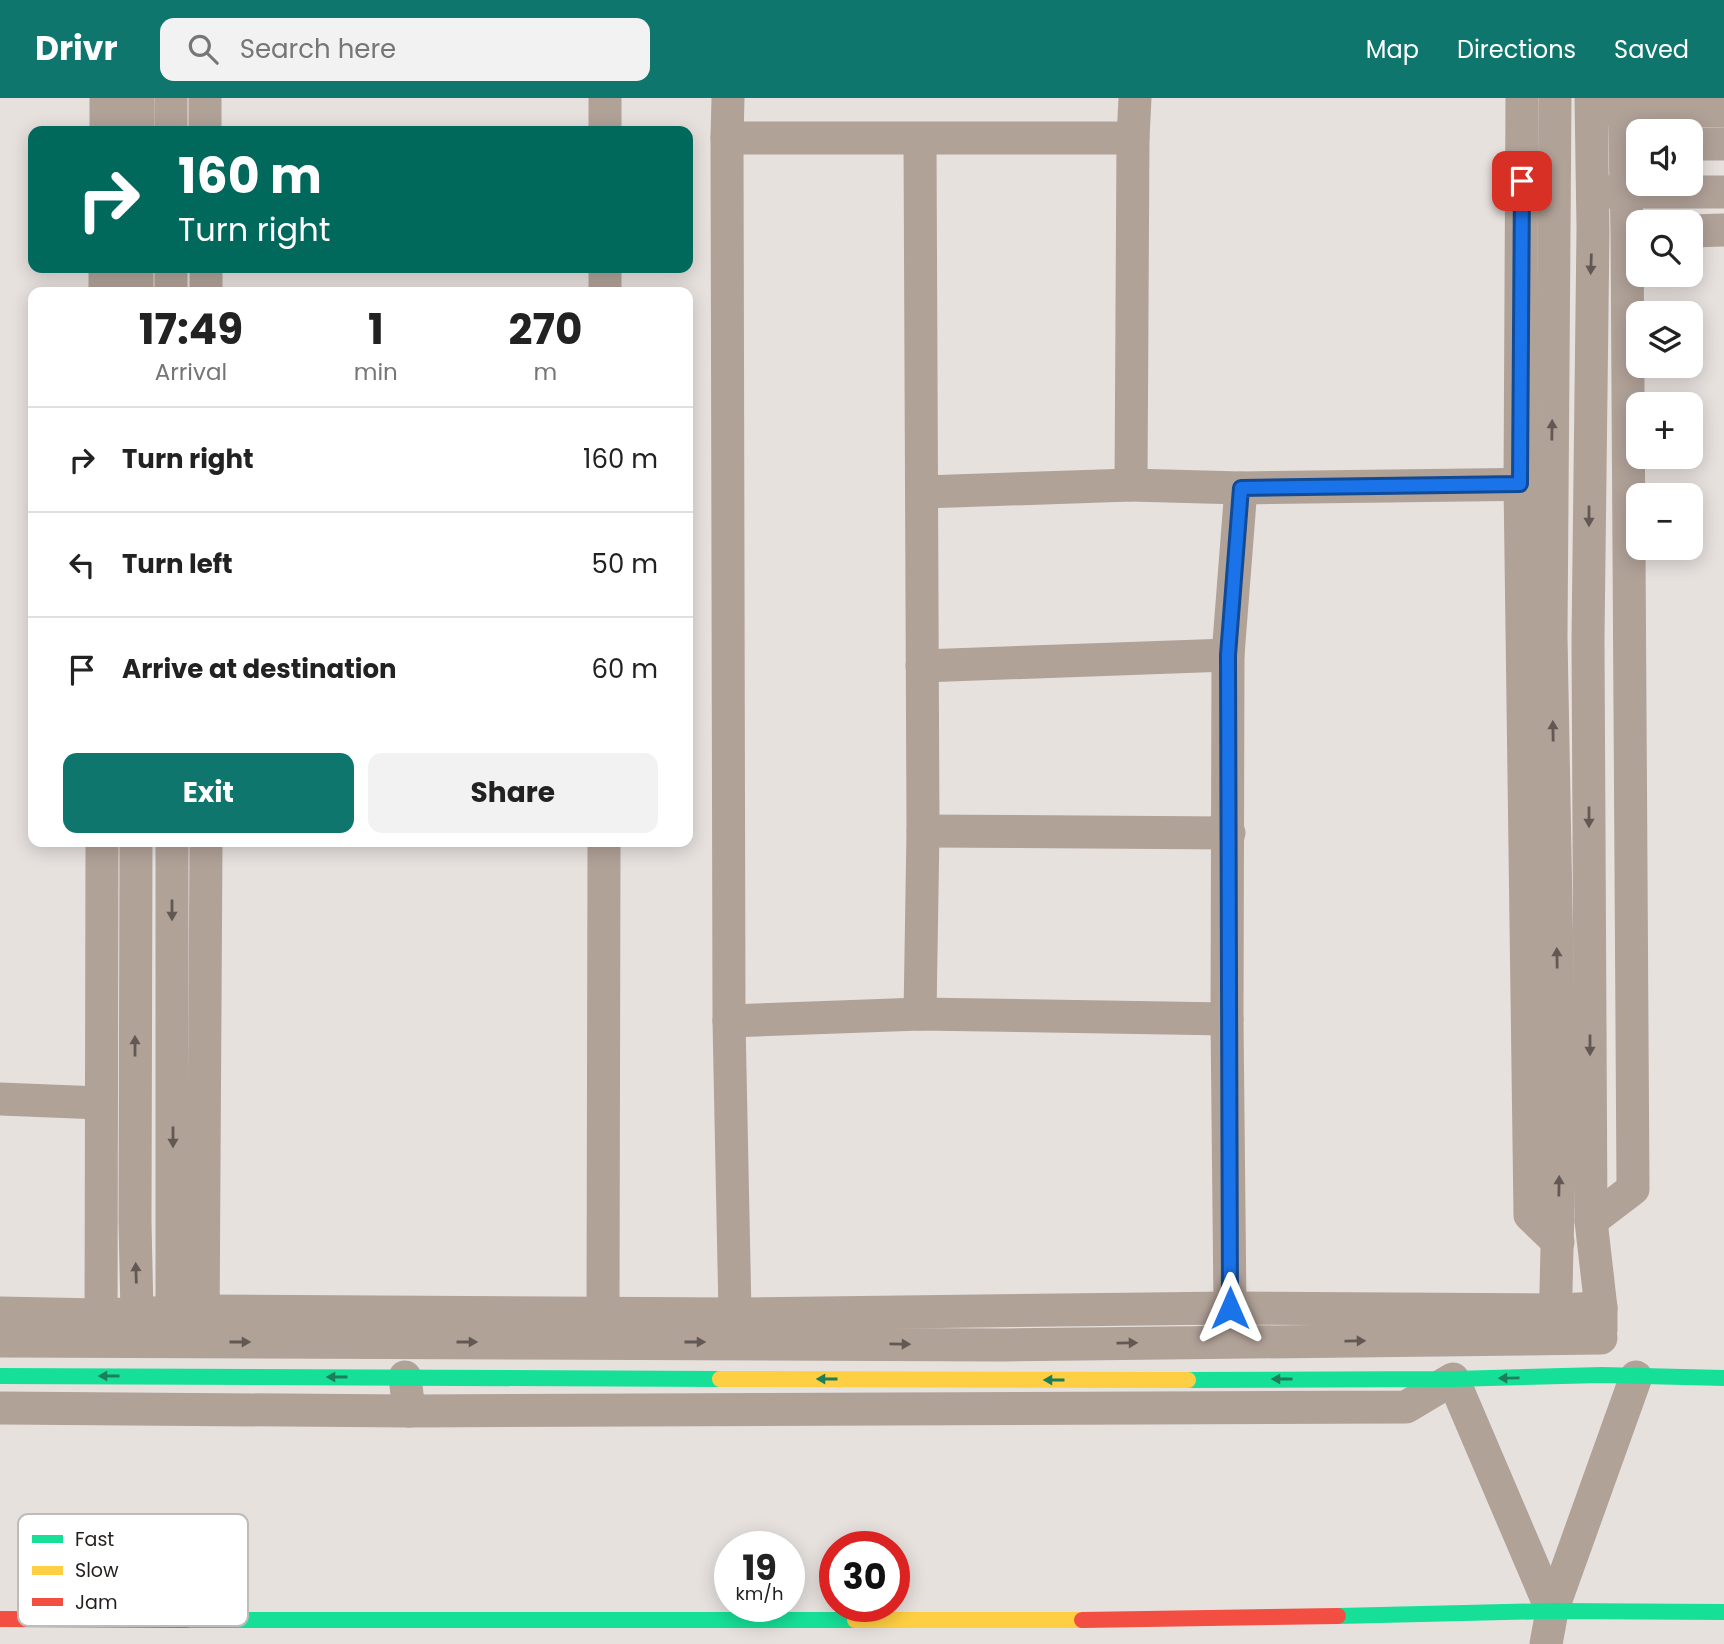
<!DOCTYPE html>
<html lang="en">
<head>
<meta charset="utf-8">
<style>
	body { margin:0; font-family:Poppins,sans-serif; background:#f2f2f2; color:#222; height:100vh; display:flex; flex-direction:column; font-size:26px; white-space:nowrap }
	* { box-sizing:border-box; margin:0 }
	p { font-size:23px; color:#767676 }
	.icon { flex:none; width:38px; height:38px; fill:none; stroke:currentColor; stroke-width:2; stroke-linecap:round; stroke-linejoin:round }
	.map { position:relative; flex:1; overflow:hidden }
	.panel { position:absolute; left:28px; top:189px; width:665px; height:560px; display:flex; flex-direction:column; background:#fff; border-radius:14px; box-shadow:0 4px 18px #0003 }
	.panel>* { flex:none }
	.guide { position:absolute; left:28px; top:28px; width:665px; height:147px; border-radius:14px; box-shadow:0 4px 18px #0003; background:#00695c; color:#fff; overflow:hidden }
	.buttons { position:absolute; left:1626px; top:21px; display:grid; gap:14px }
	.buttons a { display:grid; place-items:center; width:77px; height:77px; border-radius:14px; background:#fff; box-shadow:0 4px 18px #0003; font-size:35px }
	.speed { position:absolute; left:714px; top:1433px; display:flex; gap:14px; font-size:35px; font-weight:700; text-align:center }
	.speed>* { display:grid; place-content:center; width:91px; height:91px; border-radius:50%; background:#fff; box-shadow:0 4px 18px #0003; line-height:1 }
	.speed small { font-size:18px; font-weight:400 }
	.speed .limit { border:10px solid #d22; background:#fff; color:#111 }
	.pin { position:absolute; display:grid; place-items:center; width:60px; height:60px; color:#fff; margin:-30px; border-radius:14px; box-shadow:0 4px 10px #0006 }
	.me { position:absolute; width:77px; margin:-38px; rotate:0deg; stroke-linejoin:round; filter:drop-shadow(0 0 5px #0008) }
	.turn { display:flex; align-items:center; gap:24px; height:147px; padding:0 35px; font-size:32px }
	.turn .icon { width:91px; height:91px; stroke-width:2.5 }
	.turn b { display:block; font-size:49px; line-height:60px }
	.eta { display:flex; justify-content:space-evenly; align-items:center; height:119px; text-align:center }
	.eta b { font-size:42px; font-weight:700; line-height:49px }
	.action { display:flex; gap:14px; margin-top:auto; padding:14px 35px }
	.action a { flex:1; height:80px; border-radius:14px; background:#0f766e; color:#fff; font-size:28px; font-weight:700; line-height:80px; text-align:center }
	.action a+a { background:#f2f2f2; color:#222 }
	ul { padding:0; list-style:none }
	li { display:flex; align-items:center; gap:21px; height:105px; padding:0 35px; border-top:2px solid #e0e0e0 }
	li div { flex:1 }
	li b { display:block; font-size:26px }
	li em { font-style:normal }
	header { display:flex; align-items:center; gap:42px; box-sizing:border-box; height:98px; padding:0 35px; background:#0f766e; color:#fff }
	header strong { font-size:33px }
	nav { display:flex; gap:38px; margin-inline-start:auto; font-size:24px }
	.search { width:490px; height:63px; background:#f2f2f2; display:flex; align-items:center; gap:18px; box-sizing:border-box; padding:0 24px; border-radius:14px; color:#767676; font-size:26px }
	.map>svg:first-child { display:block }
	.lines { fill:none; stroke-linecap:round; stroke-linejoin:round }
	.street { stroke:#b1a298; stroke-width:33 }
	.fast { stroke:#16e098; stroke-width:16 }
	.slow { stroke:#ffcf43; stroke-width:16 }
	.jam { stroke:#f24e42; stroke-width:16 }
	.oneway { fill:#635954 }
	.oneway2 { fill:#1c7f5a }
	.route-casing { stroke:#114b97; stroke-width:18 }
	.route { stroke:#1a73e8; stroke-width:12 }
	.key { fill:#fff; stroke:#bdbcbb; stroke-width:2 }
	.key-label { font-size:19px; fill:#231e1c }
</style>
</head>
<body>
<header>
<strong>Drivr</strong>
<div class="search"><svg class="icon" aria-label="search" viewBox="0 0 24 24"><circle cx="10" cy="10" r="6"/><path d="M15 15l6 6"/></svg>Search here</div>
<nav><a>Map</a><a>Directions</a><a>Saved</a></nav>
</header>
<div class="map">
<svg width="1724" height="1546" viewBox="0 0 1724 1546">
	<rect width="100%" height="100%" fill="#e7e1de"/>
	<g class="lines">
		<g class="street">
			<polyline points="171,0 171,33"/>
			<polyline points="205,0 205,33"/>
			<polyline points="1522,0 1520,386 1530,1117 1558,1144"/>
			<polyline points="1555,0 1551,538 1560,1025 1555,1234"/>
			<polyline points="1591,0 1593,131 1588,541 1591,1123 1601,1210 1601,1232"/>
			<polyline points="1604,11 1724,13"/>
			<polyline points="106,33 106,0"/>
			<polyline points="138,33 138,0"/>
			<polyline points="605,33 605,0"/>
			<polyline points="727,40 728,0"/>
			<polyline points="1133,40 1131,387 1241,390 1541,386"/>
			<polyline points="1690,46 1724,46"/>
			<polyline points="1604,94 1724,94"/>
			<polyline points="1690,133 1724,132"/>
			<polyline points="171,170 171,194"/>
			<polyline points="206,170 206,194"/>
			<polyline points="105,194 105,170"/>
			<polyline points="137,194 137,170"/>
			<polyline points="605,194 605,170"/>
			<polyline points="923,394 1131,387"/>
			<polyline points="922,568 1228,557"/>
			<polyline points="923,733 1229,735"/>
			<polyline points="172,744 172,1235"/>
			<polyline points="920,916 923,733 920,41"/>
			<polyline points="729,923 920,916 1227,921"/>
			<polyline points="0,1001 100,1005"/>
			<polyline points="1591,1123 1633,1091 1627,133 1624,0"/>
			<polyline points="1230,1210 1227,921 1228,557 1241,390"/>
			<polyline points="0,1215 101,1217 204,1213 735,1216 1230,1210 1556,1212 1601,1210"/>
			<polyline points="603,1216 604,744"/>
			<polyline points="203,1234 206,744"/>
			<polyline points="101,1238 102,744"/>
			<polyline points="135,1238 137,1216 135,1124 136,744"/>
			<polyline points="0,1243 1004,1247 1601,1240"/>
			<polyline points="733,1244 735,1216 729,923 727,40 1133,40 1135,0"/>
			<polyline points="405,1279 409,1313 1406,1309 1453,1281 1552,1513"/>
			<polyline points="0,1310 409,1313"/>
			<polyline points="1546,1546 1552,1513 1636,1279"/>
		</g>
		<g class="fast">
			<polyline points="0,1278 720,1281"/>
			<polyline points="1188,1282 1453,1281 1602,1277 1724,1280"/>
			<polyline points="1338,1518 1552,1513 1724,1514"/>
			<polyline points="186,1522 855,1522"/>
		</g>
		<g class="slow">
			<polyline points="720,1281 1188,1282"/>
			<polyline points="855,1522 1082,1522"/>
		</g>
		<g class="jam">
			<polyline points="0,1521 186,1522"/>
			<polyline points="1082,1522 1338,1518"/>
		</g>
	</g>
	<defs><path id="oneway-solid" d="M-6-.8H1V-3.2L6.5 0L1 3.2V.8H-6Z" transform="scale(1.75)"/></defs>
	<g class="oneway">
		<use href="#oneway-solid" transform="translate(1591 166) rotate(92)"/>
		<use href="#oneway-solid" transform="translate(1552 332) rotate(-89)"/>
		<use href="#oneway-solid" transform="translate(1589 418) rotate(90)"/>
		<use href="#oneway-solid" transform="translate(1553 633) rotate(-91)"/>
		<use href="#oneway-solid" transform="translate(1589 719) rotate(90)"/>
		<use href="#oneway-solid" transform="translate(172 812) rotate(90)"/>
		<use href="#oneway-solid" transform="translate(1557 860) rotate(-91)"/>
		<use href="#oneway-solid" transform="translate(1590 947) rotate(90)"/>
		<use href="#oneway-solid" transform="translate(135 948) rotate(-90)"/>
		<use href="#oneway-solid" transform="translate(173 1039) rotate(90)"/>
		<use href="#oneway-solid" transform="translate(1559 1088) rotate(-89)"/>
		<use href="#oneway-solid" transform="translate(136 1175) rotate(-92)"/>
		<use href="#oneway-solid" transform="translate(1355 1243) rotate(-1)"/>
		<use href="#oneway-solid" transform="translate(240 1244)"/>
		<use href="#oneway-solid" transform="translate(467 1244)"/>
		<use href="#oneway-solid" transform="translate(695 1244)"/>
		<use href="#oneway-solid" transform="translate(1127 1245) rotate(-1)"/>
		<use href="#oneway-solid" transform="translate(900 1246) rotate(1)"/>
	</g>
	<g class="oneway2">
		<use href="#oneway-solid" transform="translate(109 1278) rotate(-180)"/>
		<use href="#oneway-solid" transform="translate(337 1279) rotate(-180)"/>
		<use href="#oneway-solid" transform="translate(1509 1280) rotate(179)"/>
		<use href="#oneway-solid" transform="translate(827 1281) rotate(-180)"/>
		<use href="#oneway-solid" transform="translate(1282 1281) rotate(180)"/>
		<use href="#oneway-solid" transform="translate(1054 1282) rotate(180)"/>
	</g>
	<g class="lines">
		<defs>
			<polyline id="route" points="1230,1210 1228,557 1241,390 1520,386 1522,83"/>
		</defs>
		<use href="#route" class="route-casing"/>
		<use href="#route" class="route"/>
	</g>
	<rect x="18" y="1416" width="230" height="112" rx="10" class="key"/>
	<rect x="32" y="1437" width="31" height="8" fill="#16e098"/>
	<rect x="32" y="1468" width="31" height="9" fill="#ffcf43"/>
	<rect x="32" y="1500" width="31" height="8" fill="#f24e42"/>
	<g class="key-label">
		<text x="75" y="1448">Fast</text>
		<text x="75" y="1479">Slow</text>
		<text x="75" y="1511">Jam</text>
	</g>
</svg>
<div class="buttons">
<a><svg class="icon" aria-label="sound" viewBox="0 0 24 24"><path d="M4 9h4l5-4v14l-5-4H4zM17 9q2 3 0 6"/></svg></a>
<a><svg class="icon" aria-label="search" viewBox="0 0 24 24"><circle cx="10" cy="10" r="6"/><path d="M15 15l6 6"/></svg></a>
<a><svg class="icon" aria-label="layers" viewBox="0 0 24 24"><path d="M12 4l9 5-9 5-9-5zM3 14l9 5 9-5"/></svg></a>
<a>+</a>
<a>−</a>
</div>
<div class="speed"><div>19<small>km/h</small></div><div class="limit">30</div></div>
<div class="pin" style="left:1522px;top:83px;background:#d93025"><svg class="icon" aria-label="arrive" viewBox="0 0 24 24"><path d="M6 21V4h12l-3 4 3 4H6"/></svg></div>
<svg class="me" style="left:1230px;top:1210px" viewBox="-20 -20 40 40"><path d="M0-17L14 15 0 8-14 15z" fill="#1a73e8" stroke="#fff" stroke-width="4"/></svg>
<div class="guide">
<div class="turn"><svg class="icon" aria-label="right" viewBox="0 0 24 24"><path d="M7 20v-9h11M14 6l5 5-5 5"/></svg><div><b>160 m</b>Turn right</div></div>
</div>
<section class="panel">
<div class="eta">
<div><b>17:49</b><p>Arrival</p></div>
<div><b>1</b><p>min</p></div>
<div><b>270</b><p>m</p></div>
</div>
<ul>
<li><svg class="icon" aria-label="right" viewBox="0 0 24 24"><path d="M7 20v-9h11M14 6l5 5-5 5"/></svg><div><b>Turn right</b></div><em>160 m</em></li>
<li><svg class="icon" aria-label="left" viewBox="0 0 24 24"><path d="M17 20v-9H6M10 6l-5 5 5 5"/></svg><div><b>Turn left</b></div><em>50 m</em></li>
<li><svg class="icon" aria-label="arrive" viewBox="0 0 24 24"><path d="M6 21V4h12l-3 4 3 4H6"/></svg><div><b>Arrive at destination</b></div><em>60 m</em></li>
</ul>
<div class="action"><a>Exit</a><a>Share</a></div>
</section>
</div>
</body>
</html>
